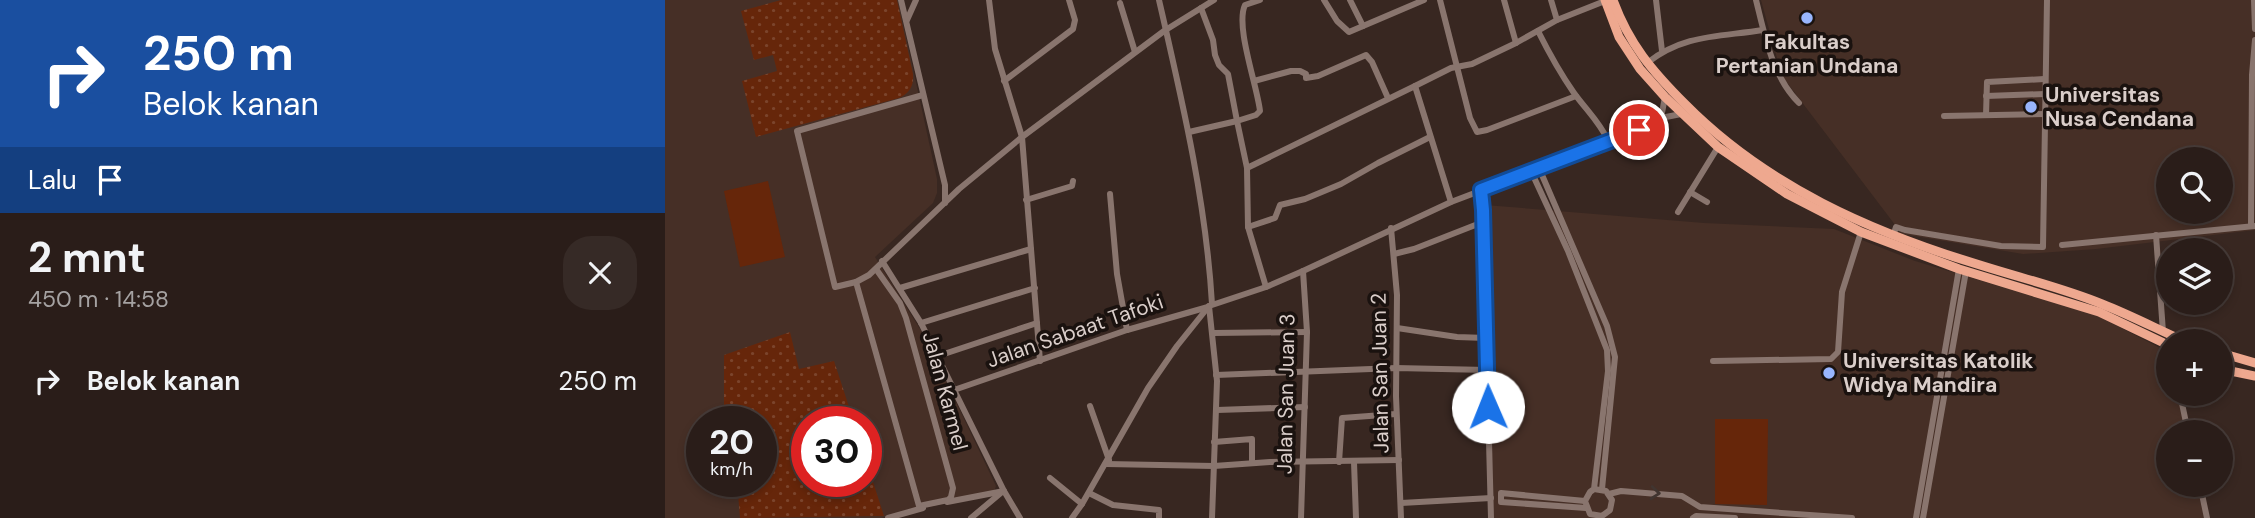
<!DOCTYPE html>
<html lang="id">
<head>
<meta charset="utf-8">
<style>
	body { margin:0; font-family:"DM Sans",sans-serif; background:#362a26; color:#f1f3f6; height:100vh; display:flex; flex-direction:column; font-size:26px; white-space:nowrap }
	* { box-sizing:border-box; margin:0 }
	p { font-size:23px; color:#a5a2a2 }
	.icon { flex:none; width:38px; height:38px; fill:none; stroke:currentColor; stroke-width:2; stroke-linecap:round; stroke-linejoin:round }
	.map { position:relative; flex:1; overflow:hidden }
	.sheet { display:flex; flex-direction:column; background:#2a1d19; width:665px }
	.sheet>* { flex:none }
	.guide { background:#1a4fa0; color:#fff; overflow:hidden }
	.fabs { position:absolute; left:1491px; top:147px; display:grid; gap:14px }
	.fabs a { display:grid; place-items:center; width:77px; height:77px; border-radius:50%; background:#2a1d19; box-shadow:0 4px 10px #0003,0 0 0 2px #463b38; font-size:35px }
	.speed { position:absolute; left:21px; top:406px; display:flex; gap:14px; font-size:35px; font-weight:700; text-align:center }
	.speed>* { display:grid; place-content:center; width:91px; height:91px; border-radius:50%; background:#2a1d19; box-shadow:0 4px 10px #0003,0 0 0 2px #463b38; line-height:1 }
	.speed small { font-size:18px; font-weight:400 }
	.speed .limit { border:10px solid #d22; background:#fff; color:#111 }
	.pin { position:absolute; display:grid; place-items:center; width:60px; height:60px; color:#fff; margin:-30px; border:4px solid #fff; border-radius:50%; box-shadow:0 2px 7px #0007 }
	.me { position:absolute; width:77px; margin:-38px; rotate:359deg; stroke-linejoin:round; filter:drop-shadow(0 0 5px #0008) }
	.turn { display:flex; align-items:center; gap:24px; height:147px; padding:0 28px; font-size:32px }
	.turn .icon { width:91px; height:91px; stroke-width:2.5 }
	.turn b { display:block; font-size:49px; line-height:60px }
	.then { display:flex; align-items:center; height:66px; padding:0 28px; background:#0003; gap:14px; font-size:26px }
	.round { display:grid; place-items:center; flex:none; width:74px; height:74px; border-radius:28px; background:#362a26 }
	.summary { display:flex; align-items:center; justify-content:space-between; height:119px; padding:0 28px }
	h1 { font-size:42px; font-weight:700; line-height:52px }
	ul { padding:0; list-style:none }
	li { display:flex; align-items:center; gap:21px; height:98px; padding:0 28px }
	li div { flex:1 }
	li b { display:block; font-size:26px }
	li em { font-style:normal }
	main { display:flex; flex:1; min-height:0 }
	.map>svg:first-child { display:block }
	.built { fill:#462f26; fill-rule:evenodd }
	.grass { fill:url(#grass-dots) }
	.garden { fill:#66260a }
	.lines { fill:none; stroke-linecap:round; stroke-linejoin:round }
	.minor { stroke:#89756e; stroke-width:6 }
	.highway { stroke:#eea88f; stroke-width:9 }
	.oneway { stroke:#413530 }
	.route-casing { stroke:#114b97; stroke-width:18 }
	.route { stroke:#1a73e8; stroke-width:12 }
	.poi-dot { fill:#98b5fd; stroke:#1a120f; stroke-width:2.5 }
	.labels { text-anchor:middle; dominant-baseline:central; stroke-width:7; stroke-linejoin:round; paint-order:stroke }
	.poi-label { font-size:21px; font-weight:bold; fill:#daceca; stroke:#1a120f; text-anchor:start }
	.street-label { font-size:21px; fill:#daceca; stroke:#1a120f }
</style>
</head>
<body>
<main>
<section class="sheet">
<div class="guide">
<div class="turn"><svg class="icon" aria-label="right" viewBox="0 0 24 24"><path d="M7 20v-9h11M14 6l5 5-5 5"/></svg><div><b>250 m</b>Belok kanan</div></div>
<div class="then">Lalu<svg class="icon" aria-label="arrive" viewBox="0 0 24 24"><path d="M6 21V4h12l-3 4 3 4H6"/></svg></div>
</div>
<div class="summary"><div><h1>2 mnt</h1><p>450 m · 14:58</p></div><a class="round"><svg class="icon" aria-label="close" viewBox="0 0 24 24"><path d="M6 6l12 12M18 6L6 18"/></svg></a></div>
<ul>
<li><svg class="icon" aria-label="right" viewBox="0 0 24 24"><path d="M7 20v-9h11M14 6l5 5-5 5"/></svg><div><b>Belok kanan</b></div><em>250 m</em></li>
</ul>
</section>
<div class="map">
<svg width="1590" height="518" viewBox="0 0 1590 518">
	<defs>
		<pattern id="grass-dots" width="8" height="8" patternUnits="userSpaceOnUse" patternTransform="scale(1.75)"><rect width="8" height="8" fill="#66260a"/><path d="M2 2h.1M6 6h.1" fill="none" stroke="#7b442c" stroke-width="1.8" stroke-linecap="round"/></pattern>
	</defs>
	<rect width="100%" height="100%" fill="#382721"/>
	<g class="built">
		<path d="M0,0H233L272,179V193L268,203L210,257L260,337L331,486L329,492L217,518H0ZM37,422H96V481H37ZM142,422H201V481H142Z"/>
		<path d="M1096,0H1590V230L1431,249L1358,254L1237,234L1117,76ZM1503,159H1556V212H1503Z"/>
		<polygon points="820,205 1039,223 1169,229 1250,261 1431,315 1503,352 1503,394 1513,394 1521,432 1503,432 1503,485 1532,485 1539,518 828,518"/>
	</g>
	<g class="grass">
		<path d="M116,0H232L248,74C249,85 245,93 234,98L91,137L77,81L112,71L108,55L89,60L76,11Z"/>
		<polygon points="125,332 134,369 169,361 189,422 142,422 142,481 201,481 201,460 219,516 75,518 72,481 96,481 96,422 62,422 59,405 59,355"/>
	</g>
	<g class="garden">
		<polygon points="103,181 120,257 75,267 59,191"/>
		<polygon points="1050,419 1103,419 1102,505 1050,504"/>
	</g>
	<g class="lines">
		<g class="minor">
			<polyline points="236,0 280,185 280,203"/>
			<polyline points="324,0 330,49 357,137 375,361"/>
			<path d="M494,0C517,100 541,201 547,304"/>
			<path d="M595,0L580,5C570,26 592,85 595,111L591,115L572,121L582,168L750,86L786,202"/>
			<polyline points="659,0 672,21 684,32 759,0"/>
			<polyline points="685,0 698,26"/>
			<polyline points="775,0 805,118 812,132 822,130 911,96"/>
			<polyline points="839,0 851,43 892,20 940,1"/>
			<polyline points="886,0 892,20"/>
			<polyline points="991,0 997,51"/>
			<path d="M1091,0C1100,36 1107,76 1134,103"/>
			<polyline points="1589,0 1590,29"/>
			<polyline points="455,3 470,52"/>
			<polyline points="242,20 251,0"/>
			<path d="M873,31C884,53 895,73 909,93C922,111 934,121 944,142"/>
			<path d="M982,63C1019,34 1054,37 1098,30"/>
			<polyline points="339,81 408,29 410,20 404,0"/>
			<polyline points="589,81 626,71 635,71 641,74 641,78 653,76 701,55 707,62 723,98"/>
			<polyline points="750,86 786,68 807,64 851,43"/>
			<polyline points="258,95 132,131 170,287 191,282 204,275 294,189 357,137 499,31 549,0"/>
			<polyline points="1321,96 1380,94"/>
			<polyline points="1321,115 1322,82 1379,79"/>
			<polyline points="1279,116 1380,114"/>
			<polyline points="996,118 1000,97"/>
			<polyline points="524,132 572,121 563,74 554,65 550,55 548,40 536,8"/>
			<polyline points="582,168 583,227 601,287"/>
			<polyline points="874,168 942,326 950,357 937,489"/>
			<polyline points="866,171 903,251 942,350 943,371 929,489 925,492 920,501 925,514 937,516 945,510 947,500 941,491 929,489"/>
			<polyline points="815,190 818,210 826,518"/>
			<polyline points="1025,192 1042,202"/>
			<polyline points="445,194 452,274 462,330"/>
			<polyline points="361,200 407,186 408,181"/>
			<polyline points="1013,212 1053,147"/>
			<polyline points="1586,226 1587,75 1590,40"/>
			<polyline points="583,227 610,218 615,205 640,199 676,184 713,163 765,137"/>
			<polyline points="726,228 732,295 731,396 736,518"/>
			<polyline points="1491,235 1498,332"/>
			<polyline points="1228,236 1231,227 1240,230 1336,246 1378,247 1382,0"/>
			<polyline points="1397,245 1590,226"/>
			<polyline points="729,254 749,249 818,222"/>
			<polyline points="217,261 256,323 339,491 355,518"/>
			<polyline points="191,282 254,506 283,500 286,497 288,488 241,318 235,303 211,269"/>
			<polyline points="235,288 366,249"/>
			<polyline points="544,306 552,381 547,518"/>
			<polyline points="256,323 370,288"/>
			<polyline points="732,328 792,337 821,338"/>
			<polyline points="548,333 642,332"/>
			<polyline points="273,356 372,323"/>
			<polyline points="1048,361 1166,359 1173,352 1177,292 1196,232"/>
			<polyline points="551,375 731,368 822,370"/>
			<polyline points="289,390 462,330 543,307"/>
			<polyline points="1515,394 1523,432"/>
			<polyline points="425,406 444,460"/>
			<polyline points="552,410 640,407"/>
			<polyline points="549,442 587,439 587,463"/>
			<polyline points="674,462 677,418 731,414"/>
			<polyline points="689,462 691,518"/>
			<polyline points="441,464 549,466 605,462 734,460"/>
			<polyline points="385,478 417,504 407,518"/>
			<polyline points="1535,485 1542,518"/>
			<polyline points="424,493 448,505 494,510 494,518"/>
			<polyline points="944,494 956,491 1017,496 1035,507 1187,518"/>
			<polyline points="920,501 836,493 836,502 921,508"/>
			<polyline points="282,502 339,491"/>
			<polyline points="736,503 826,498"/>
			<polyline points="417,504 483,388 512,346 544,306 601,287 638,271 786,202 944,142 996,118 1016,114"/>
			<polyline points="223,518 258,508"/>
			<polyline points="306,518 337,492"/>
			<polyline points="636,518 642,332 638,271"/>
			<polyline points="1028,518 1031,516 1070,518"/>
			<polyline points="1251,518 1294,269"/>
			<polyline points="1258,518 1301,271"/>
		</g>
		<g class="highway">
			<polyline points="940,0 954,37 975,69 1000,97 1053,147 1122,194 1196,232 1294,269 1434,312 1503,345"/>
			<path d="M948,0C964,44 987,71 1020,104C1101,186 1206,232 1315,265C1356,278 1398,288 1437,304C1465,315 1492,329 1519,341"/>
			<polyline points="1556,353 1590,363"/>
			<polyline points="1556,369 1590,376"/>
		</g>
	</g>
	<defs><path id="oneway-chevron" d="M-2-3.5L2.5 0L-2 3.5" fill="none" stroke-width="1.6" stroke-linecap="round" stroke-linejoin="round" transform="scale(1.75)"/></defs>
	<use class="oneway" href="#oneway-chevron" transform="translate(990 493) rotate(5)"/>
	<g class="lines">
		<defs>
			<polyline id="route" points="823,407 818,210 816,190 974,130"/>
		</defs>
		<use href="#route" class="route-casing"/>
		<use href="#route" class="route"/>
	</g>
	<g class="poi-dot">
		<circle cx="1142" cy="18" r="7"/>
		<circle cx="1366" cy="107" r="7"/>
		<circle cx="1164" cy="373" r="7"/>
	</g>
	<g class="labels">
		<g class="poi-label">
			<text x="1142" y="42" text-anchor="middle">Fakultas<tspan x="1142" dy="24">Pertanian Undana</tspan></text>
			<text x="1380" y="95">Universitas<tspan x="1380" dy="24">Nusa Cendana</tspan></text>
			<text x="1178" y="361">Universitas Katolik<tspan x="1178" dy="24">Widya Mandira</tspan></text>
		</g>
		<g class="street-label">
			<text transform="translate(410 331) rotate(-19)">Jalan Sabaat Tafoki</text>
			<text transform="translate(715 373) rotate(-91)">Jalan San Juan 2</text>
			<text transform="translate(280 391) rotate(75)">Jalan Karmel</text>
			<text transform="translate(621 394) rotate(-89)">Jalan San Juan 3</text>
		</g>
	</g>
</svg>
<div class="fabs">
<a><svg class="icon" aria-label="search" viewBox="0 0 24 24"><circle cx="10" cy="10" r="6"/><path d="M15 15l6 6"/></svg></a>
<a><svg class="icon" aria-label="layers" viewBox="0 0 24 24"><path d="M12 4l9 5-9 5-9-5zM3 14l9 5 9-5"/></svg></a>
<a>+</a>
<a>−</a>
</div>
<div class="speed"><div>20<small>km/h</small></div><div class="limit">30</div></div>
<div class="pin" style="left:974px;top:130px;background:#d93025"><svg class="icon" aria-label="arrive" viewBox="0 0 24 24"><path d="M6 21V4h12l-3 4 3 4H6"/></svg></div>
<svg class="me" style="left:823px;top:407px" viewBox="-20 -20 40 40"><circle r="19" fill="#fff"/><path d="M0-13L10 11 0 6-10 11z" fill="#1a73e8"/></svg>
</div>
</main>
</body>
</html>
